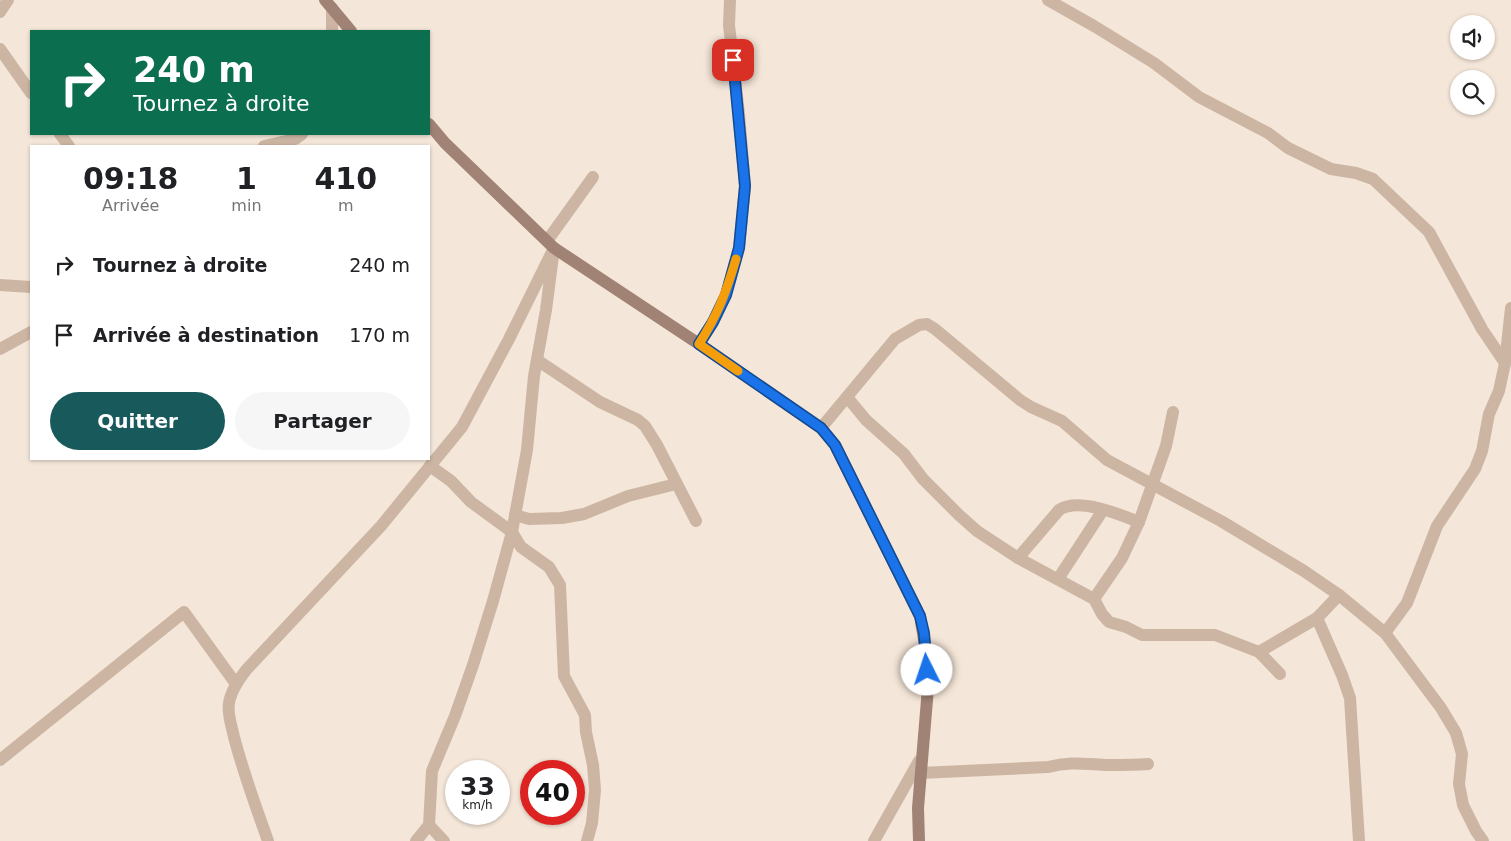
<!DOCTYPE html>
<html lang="fr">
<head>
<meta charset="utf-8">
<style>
	body { margin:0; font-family:"DejaVu Sans",sans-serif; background:#f6f6f6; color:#202124; height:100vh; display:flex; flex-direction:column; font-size:19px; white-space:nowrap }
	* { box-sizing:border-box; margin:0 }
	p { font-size:16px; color:#757577 }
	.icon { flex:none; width:28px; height:28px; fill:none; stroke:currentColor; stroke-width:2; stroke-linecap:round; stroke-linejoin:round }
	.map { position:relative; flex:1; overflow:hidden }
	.sheet { position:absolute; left:30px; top:145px; width:400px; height:315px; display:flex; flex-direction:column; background:#fff; border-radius:0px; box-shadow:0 1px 4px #0004 }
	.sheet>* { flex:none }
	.top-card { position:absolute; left:30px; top:30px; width:400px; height:105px; border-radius:0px; box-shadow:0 1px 4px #0004; background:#0b6e4f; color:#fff; overflow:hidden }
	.controls { position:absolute; left:1450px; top:15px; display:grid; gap:10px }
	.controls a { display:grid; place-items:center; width:45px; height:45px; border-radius:50%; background:#fff; box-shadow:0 1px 4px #0004; font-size:25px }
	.speed { position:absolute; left:445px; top:760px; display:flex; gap:10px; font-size:25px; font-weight:700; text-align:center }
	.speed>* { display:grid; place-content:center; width:65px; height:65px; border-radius:50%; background:#fff; box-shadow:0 1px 4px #0004; line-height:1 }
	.speed small { font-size:12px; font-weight:400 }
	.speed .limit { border:8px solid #d22; background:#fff; color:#111 }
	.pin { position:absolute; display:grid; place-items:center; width:42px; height:42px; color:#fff; margin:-21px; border-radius:10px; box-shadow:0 2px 8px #0006 }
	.me { position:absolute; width:55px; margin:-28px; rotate:356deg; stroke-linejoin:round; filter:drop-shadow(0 0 4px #0008) }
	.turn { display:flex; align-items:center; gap:18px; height:105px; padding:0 20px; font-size:22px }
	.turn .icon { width:65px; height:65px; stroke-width:2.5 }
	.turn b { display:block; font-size:35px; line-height:42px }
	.eta { display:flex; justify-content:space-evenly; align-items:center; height:85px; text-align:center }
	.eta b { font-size:30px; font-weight:600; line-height:35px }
	.action { display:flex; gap:10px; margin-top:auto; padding:10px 20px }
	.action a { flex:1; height:58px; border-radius:30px; background:#185a5c; color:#fff; font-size:20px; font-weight:600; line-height:58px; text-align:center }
	.action a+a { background:#f6f6f6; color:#202124 }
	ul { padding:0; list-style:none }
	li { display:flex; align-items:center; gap:15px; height:70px; padding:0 20px }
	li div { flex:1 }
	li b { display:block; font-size:19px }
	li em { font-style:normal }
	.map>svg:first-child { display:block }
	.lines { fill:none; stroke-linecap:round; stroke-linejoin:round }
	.street { stroke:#cdb5a3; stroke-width:12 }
	.secondary { stroke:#a08375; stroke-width:12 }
	.route-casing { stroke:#114b97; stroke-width:12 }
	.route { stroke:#1a73e8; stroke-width:9 }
	.slow { stroke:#f59e0b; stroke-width:9 }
</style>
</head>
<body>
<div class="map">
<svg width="1511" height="841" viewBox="0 0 1511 841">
	<rect width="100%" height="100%" fill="#f4e6d8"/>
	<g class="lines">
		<g class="street">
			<polyline points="1048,0 1094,26 1154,63 1199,97 1268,133 1288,148 1331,169 1356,173 1373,179 1429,232 1482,329 1505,363 1499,391 1489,414 1482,451 1475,469 1437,526 1407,603 1385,633"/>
			<polyline points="332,8 332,31"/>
			<polyline points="0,12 8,0"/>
			<polyline points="0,49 31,93"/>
			<polyline points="60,134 69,146"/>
			<polyline points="264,146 295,139 302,134"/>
			<polyline points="547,241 593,177"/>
			<polyline points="0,285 31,287"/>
			<polyline points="699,344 713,322 726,295 739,248 745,186 739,114 729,25 730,0"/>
			<polyline points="0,349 31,332"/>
			<polyline points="537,360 600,402 638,420 645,426 657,445 696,521"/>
			<polyline points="1505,363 1511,308"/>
			<polyline points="847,397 866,420 904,454 923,479 959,515 977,531 1018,558 1094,599 1102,614 1109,622 1126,627 1142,635 1215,635 1259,652 1280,674"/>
			<polyline points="821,428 895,339 919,325 927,324 935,329 1020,400 1031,407 1062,421 1107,460 1221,521 1304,571 1339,595 1385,633 1441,708 1456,733 1462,754 1459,784 1463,805 1476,831 1483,841"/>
			<polyline points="430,466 451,481 471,502 512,532 521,547 549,567 560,585 564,676 585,715 586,732 593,765 595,790 592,823 587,841"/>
			<polyline points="515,515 529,519 562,518 584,514 628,496 676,484"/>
			<path d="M1018,558L1059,510C1078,497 1119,514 1139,522"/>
			<polyline points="1058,579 1103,510"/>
			<polyline points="1094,599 1122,558 1139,522 1166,446 1173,412"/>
			<polyline points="1317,618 1342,675 1350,698 1359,841"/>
			<polyline points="1259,652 1317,618 1339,595"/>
			<polyline points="0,760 184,612 236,684"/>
			<path d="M920,773L1048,767C1070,761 1085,764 1108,765C1121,765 1135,765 1148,764"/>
			<polyline points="429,825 444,841"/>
			<path d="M268,841C256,807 243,772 234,737C232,727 227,714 229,703C231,690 239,679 247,669L381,526L462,427L509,339L554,248L546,310L534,376L527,450L512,532L493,601L473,665L455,716L432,771L429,825L416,841"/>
			<polyline points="874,841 919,761"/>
		</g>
		<g class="secondary">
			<polyline points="325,0 351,31"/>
			<polyline points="429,124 445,143 554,248 699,344 821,428 835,445 920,616 926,651 928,688 918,808 919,841"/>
		</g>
	</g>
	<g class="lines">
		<defs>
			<polyline id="route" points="733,60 745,186 739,248 726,295 713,322 699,344 821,428 835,445 920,616 924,633 927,670"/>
		</defs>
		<use href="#route" class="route-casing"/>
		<use href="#route" class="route"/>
		<path class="slow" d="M736,259C726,293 718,314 699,344L738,371"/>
	</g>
</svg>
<div class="controls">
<a><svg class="icon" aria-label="sound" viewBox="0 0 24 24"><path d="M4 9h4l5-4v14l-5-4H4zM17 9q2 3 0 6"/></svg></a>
<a><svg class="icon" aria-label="search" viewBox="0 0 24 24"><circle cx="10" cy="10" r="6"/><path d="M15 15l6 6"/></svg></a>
</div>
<div class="speed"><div>33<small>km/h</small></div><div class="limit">40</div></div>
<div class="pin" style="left:733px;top:60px;background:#d93025"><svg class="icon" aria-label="arrive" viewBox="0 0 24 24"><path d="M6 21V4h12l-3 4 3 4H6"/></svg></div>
<svg class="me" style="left:927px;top:670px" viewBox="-20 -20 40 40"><circle r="19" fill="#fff"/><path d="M0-13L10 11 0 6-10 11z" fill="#1a73e8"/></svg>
<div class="top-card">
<div class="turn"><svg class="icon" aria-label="right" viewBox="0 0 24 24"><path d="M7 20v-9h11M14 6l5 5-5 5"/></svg><div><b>240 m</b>Tournez à droite</div></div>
</div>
<section class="sheet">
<div class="eta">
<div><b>09:18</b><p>Arrivée</p></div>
<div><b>1</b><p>min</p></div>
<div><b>410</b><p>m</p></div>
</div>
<ul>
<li><svg class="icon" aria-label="right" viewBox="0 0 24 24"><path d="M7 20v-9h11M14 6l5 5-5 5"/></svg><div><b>Tournez à droite</b></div><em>240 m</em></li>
<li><svg class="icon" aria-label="arrive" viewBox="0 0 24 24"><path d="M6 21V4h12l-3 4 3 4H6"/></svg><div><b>Arrivée à destination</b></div><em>170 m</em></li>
</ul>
<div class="action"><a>Quitter</a><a>Partager</a></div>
</section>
</div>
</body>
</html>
